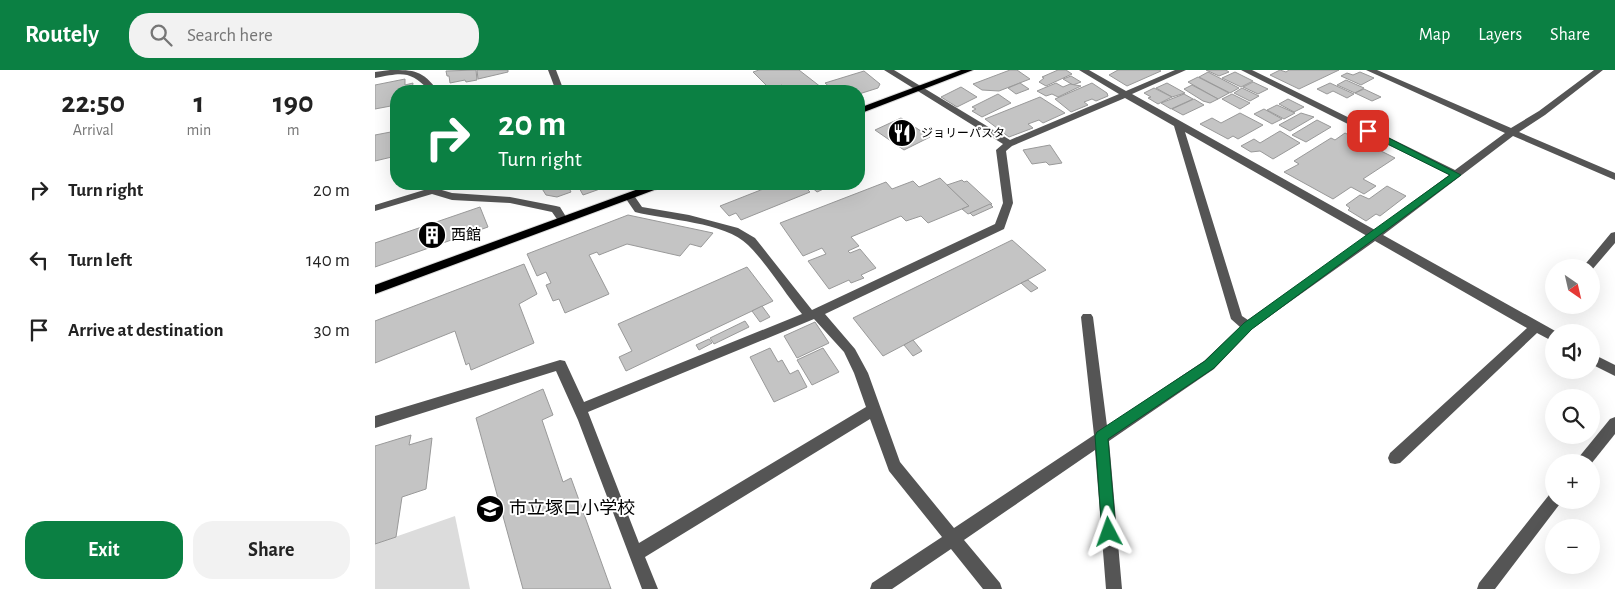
<!DOCTYPE html>
<html lang="en">
<head>
<meta charset="utf-8">
<style>
	body { margin:0; font-family:"Alegreya Sans","Noto Sans JP",sans-serif; background:#f2f2f2; color:#222; height:100vh; display:flex; flex-direction:column; font-size:19px; white-space:nowrap }
	* { box-sizing:border-box; margin:0 }
	p { font-size:16px; color:#767676 }
	.icon { flex:none; width:28px; height:28px; fill:none; stroke:currentColor; stroke-width:2; stroke-linecap:round; stroke-linejoin:round }
	.map { position:relative; flex:1; overflow:hidden }
	.side { display:flex; flex-direction:column; background:#fff; width:375px }
	.side>* { flex:none }
	.hud { position:absolute; left:15px; top:15px; width:475px; height:105px; border-radius:20px; box-shadow:0 5px 20px #0002; background:#0b8043; color:#fff; overflow:hidden }
	.needle { width:32px; rotate:146deg }
	.buttons { position:absolute; left:1170px; top:189px; display:grid; gap:10px }
	.buttons a { display:grid; place-items:center; width:55px; height:55px; border-radius:50%; background:#fff; box-shadow:0 5px 20px #0002; font-size:25px }
	.pin { position:absolute; display:grid; place-items:center; width:42px; height:42px; color:#fff; margin:-21px; border-radius:10px; box-shadow:0 2px 8px #0006 }
	.me { position:absolute; width:55px; margin:-28px; rotate:356deg; stroke-linejoin:round; filter:drop-shadow(0 0 4px #0008) }
	.turn { display:flex; align-items:center; gap:18px; height:105px; padding:0 25px; font-size:22px }
	.turn .icon { width:65px; height:65px; stroke-width:2.5 }
	.turn b { display:block; font-size:35px; line-height:42px }
	.eta { display:flex; justify-content:space-evenly; align-items:center; height:85px; text-align:center }
	.eta b { font-size:30px; font-weight:700; line-height:35px }
	.cta { display:flex; gap:10px; margin-top:auto; padding:10px 25px }
	.cta a { flex:1; height:58px; border-radius:20px; background:#0b8043; color:#fff; font-size:20px; font-weight:700; line-height:58px; text-align:center }
	.cta a+a { background:#f2f2f2; color:#222 }
	ul { padding:0; list-style:none }
	li { display:flex; align-items:center; gap:15px; height:70px; padding:0 25px }
	li div { flex:1 }
	li b { display:block; font-size:19px }
	li em { font-style:normal }
	header { display:flex; align-items:center; gap:30px; box-sizing:border-box; height:70px; padding:0 25px; background:#0b8043; color:#fff }
	header strong { font-size:24px }
	nav { display:flex; gap:28px; margin-inline-start:auto; font-size:18px }
	.search { width:350px; height:45px; background:#f2f2f2; display:flex; align-items:center; gap:12px; box-sizing:border-box; padding:0 18px; border-radius:20px; color:#767676; font-size:19px }
	main { display:flex; flex:1; min-height:0 }
	.map>svg:first-child { display:block }
	.green { fill:#dcdcdc }
	.building { fill:#c4c4c4; stroke:#999 }
	.lines { fill:none; stroke-linecap:round; stroke-linejoin:round }
	.major-casing { stroke:#dbdbdb; stroke-width:2 }
	.minor { fill:#555; fill-rule:evenodd }
	.major { fill:#000; fill-rule:evenodd }
	.route { fill:#0b8043; stroke:#07532c }
	.labels { text-anchor:middle; dominant-baseline:central; stroke-width:4; stroke-linejoin:round; paint-order:stroke }
	.far-poi-label { font-size:12px; fill:#000; stroke:#fff; text-anchor:start }
	.poi-label { font-size:15px; fill:#000; stroke:#fff; text-anchor:start }
	.near-poi-label { font-size:18px; fill:#000; stroke:#fff; text-anchor:start }
</style>
</head>
<body>
<header>
<strong>Routely</strong>
<div class="search"><svg class="icon" aria-label="search" viewBox="0 0 24 24"><circle cx="10" cy="10" r="6"/><path d="M15 15l6 6"/></svg>Search here</div>
<nav><a>Map</a><a>Layers</a><a>Share</a></nav>
</header>
<main>
<section class="side">
<div class="eta">
<div><b>22:50</b><p>Arrival</p></div>
<div><b>1</b><p>min</p></div>
<div><b>190</b><p>m</p></div>
</div>
<ul>
<li><svg class="icon" aria-label="right" viewBox="0 0 24 24"><path d="M7 20v-9h11M14 6l5 5-5 5"/></svg><div><b>Turn right</b></div><em>20 m</em></li>
<li><svg class="icon" aria-label="left" viewBox="0 0 24 24"><path d="M17 20v-9H6M10 6l-5 5 5 5"/></svg><div><b>Turn left</b></div><em>140 m</em></li>
<li><svg class="icon" aria-label="arrive" viewBox="0 0 24 24"><path d="M6 21V4h12l-3 4 3 4H6"/></svg><div><b>Arrive at destination</b></div><em>30 m</em></li>
</ul>
<div class="cta"><a>Exit</a><a>Share</a></div>
</section>
<div class="map">
<svg width="1240" height="519" viewBox="0 0 1240 519">
	<rect width="100%" height="100%" fill="#fff"/>
	<polygon class="green" points="80,446 95,519 0,519 0,474"/>
	<g class="building">
		<polygon points="101,0 102,10 91,12 90,10 75,13 74,6 72,6 71,1"/>
		<polygon points="102,0 133,0 133,2 103,9"/>
		<polygon points="384,0 424,0 451,21 399,21 410,18 407,15 395,19 378,2"/>
		<polygon points="635,0 642,0 655,9 624,21 607,20 598,14"/>
		<polygon points="683,0 691,0 697,4 671,16 664,12 669,8 667,7"/>
		<polygon points="743,0 784,0 786,1 752,16 734,5"/>
		<polygon points="831,0 851,0 854,2 844,6"/>
		<polygon points="905,0 911,2 914,0 964,0 924,19 895,5"/>
		<polygon points="489,1 505,14 503,18 484,24 484,21 459,21 450,13"/>
		<polygon points="833,2 864,18 855,23 824,7"/>
		<polygon points="860,2 878,11 866,17 847,8"/>
		<polygon points="985,2 999,8 986,15 966,6 972,3 978,5"/>
		<polygon points="696,6 706,12 698,15 688,9"/>
		<polygon points="823,7 854,23 843,29 813,12"/>
		<polygon points="30,9 30,15 38,13 37,20 45,18 45,21 21,21 21,35 0,39 0,15"/>
		<polygon points="971,10 989,18 980,23 962,15"/>
		<polygon points="878,12 893,19 883,24 868,17"/>
		<polygon points="645,13 654,19 641,24 633,18"/>
		<polygon points="681,13 688,17 695,14 706,16 683,27 677,24 671,26 662,21"/>
		<polygon points="717,13 732,23 733,26 721,31 717,29 709,32 713,35 696,42 680,29"/>
		<polygon points="792,13 810,23 797,27 781,18"/>
		<polygon points="955,13 979,24 972,28 958,21 952,24 942,19"/>
		<polygon points="817,15 843,29 835,33 828,31 809,19"/>
		<polygon points="586,17 602,27 582,37 566,27"/>
		<polygon points="779,18 797,27 783,34 773,28 776,27 769,23"/>
		<polygon points="867,18 884,26 875,31 859,23"/>
		<polygon points="989,19 1006,27 997,31 980,23"/>
		<polygon points="623,24 636,33 607,47 597,41 601,39 597,37"/>
		<polygon points="809,24 818,29 796,39 786,33"/>
		<polygon points="857,24 875,33 865,39 847,29"/>
		<polygon points="665,27 690,43 668,53 664,50 653,54 658,58 634,67 610,49"/>
		<polygon points="819,29 829,35 808,45 797,39"/>
		<polygon points="913,29 929,37 919,42 904,34"/>
		<polygon points="902,35 920,43 909,49 892,40"/>
		<polygon points="889,39 907,49 897,54 879,44"/>
		<polygon points="865,43 888,55 863,69 858,66 853,69 825,54 837,48 846,53"/>
		<polygon points="926,43 939,47 915,61 904,55"/>
		<polygon points="526,48 555,67 529,80 500,60"/>
		<polygon points="942,50 956,57 931,72 917,65"/>
		<polygon points="21,61 21,86 0,91 0,65"/>
		<polygon points="905,61 925,73 898,89 885,81 876,82 866,76 879,69 885,73"/>
		<polygon points="970,63 1020,88 988,109 1001,116 989,124 976,117 958,129 909,102 924,94 919,91 956,68 960,70"/>
		<polygon points="675,75 687,93 674,95 671,92 657,94 648,80"/>
		<polygon points="565,108 594,136 553,153 546,146 531,151 526,146 476,167 484,176 473,181 475,183 485,179 501,198 486,205 489,208 476,213 474,210 454,219 433,191 451,184 447,178 428,186 405,153 511,112 517,119 538,111 544,117"/>
		<polygon points="587,110 589,112 592,111 617,134 593,144 587,139 594,136 572,115"/>
		<polygon points="176,114 192,114 196,122 182,127 171,125 166,117"/>
		<polygon points="202,114 239,114 208,125"/>
		<polygon points="401,114 427,114 435,122 366,150 361,143 354,146 345,136"/>
		<polygon points="433,114 450,114 453,117 442,122"/>
		<polygon points="1012,116 1031,126 1005,146 1001,144 991,151 973,140 975,138 971,135 985,125 994,129"/>
		<polygon points="615,134 618,137 598,146 595,143"/>
		<polygon points="105,137 113,157 0,197 0,173"/>
		<polygon points="253,145 338,163 326,177 315,174 305,186 252,174 224,185 222,182 214,185 234,224 190,243 184,229 178,231 171,215 176,213 171,202 162,206 152,184"/>
		<polygon points="637,170 671,200 508,286 478,248"/>
		<polygon points="149,194 162,224 144,234 159,273 96,300 94,293 91,295 80,261 0,293 0,251"/>
		<polygon points="372,197 398,231 251,301 244,287 257,281 243,254"/>
		<polygon points="653,210 663,218 656,222 646,213"/>
		<polygon points="387,236 395,247 385,252 377,241"/>
		<polygon points="370,251 374,257 339,274 335,268"/>
		<polygon points="440,252 454,273 422,288 409,266"/>
		<polygon points="334,269 337,273 324,280 321,275"/>
		<polygon points="538,270 547,281 538,286 529,275"/>
		<polygon points="395,278 403,292 407,290 415,304 423,300 432,317 399,332 375,287"/>
		<polygon points="448,278 464,302 437,315 422,290"/>
		<polygon points="168,319 178,345 167,350 188,412 196,408 236,519 148,519 101,348"/>
		<polygon points="36,365 34,375 57,368 51,419 27,427 21,467 0,474 0,376"/>
	</g>
	<g class="lines">
		<defs>
			<g id="major">
				<polygon points="586,0 598,0 484,44 484,38"/>
				<polygon points="277,114 291,114 290,116 0,224 0,215"/>
			</g>
		</defs>
		<use href="#major" class="major-casing"/>
		<g class="minor">
			<path d="M15,0C40,0 47,0 63,21H55C34,0 28,3 0,8V2Z"/>
			<polygon points="173,0 181,0 189,21 181,21"/>
			<path d="M509,0H519L635,70L744,24L704,0H714L751,21L800,0H811L757,24L1000,160L1074,105L866,0H877L1080,100L1130,63L991,0H1002L1136,58L1164,41L1219,0H1228L1170,45L1144,62L1240,103V110L1138,66L1008,165L1182,262H1179V272L1162,263L1025,393L1020,394L1015,393L1013,388L1015,383L1152,258L1000,171L877,259L839,299L734,371L747,519H731L720,380L589,470L625,513L627,519H608L576,479L517,519H495L497,513L567,467L514,401L495,349L270,487L283,519H267L203,350L181,301L0,358V346L185,290L190,291L209,332L427,244C409,222 393,195 373,175C350,152 291,150 260,142L249,126L250,124H258L267,137L314,145L363,158L380,168L437,240L620,154L628,133L621,80L628,74ZM750,28L799,56L856,249L865,257L829,291L732,356L718,247L716,244H708L706,247L719,365L579,458L525,392L493,303L480,279L450,244L629,159L638,133L631,81L637,76ZM810,62L992,166L873,250L867,246ZM439,249L469,282L479,303L491,337L264,473L213,342Z"/>
			<polygon points="43,114 54,114 60,118 77,123 135,127 181,136 185,137 193,150 192,152 184,152 177,142 135,133 77,130 57,124 0,141 0,135 49,120"/>
			<polygon points="1240,162 1240,173 1216,201 1216,198 1207,198 1236,163"/>
			<polygon points="1216,283 1240,295 1240,306 1216,294"/>
			<polygon points="1240,347 1240,364 1216,394 1202,392 1204,387 1235,349"/>
			<polygon points="1179,423 1179,430 1187,430 1184,435 1120,519 1102,519 1104,513 1174,425"/>
		</g>
		<use href="#major" class="major"/>
	</g>
	<polygon class="route" points="990,59 996,59 1086,105 877,259 839,298 733,369 741,462 739,467 734,469 729,467 727,462 720,366 722,362 830,291 869,253 1075,105 990,63"/>
	<defs>
		<symbol id="restaurant-disc" viewBox="-11 -11 22 22"><circle r="9.5" fill="#000" stroke="#fff"/><path d="M-5-6h1v4h1v-4h1v4h1v-4h1v5L-1.5 .5V6h-2V.5L-5-1ZM5-6V6H3V1.5H1.5Q1.5-4 5-6Z" fill="#fff"/></symbol>
		<symbol id="building-disc" viewBox="-11 -11 22 22"><circle r="9.5" fill="#000" stroke="#fff"/><path d="M-4-6H4V6H1V3H-1V6H-4ZM-2.5-4.3h1.7v1.8h-1.7ZM.8-4.3h1.7v1.8H.8ZM-2.5-1h1.7V.8h-1.7ZM.8-1h1.7V.8H.8Z" fill="#fff"/></symbol>
		<symbol id="school-disc" viewBox="-11 -11 22 22"><circle r="9.5" fill="#000" stroke="#fff"/><path d="M0-5L7-2L0 1L-7-2ZM-4 1L0 2.5L4 1V4Q0 6-4 4Z" fill="#fff"/></symbol>
	</defs>
	<g fill-rule="evenodd">
		<use href="#restaurant-disc" x="511" y="47" width="32" height="32"/>
		<use href="#building-disc" x="41" y="149" width="32" height="32"/>
		<use href="#school-disc" x="99" y="423" width="32" height="32"/>
	</g>
	<g class="labels">
		<g class="far-poi-label">
			<text x="546" y="63">ジョリーパスタ</text>
		</g>
		<g class="poi-label">
			<text x="76" y="165">西館</text>
		</g>
		<g class="near-poi-label">
			<text x="134" y="439">市立塚口小学校</text>
		</g>
	</g>
</svg>
<div class="buttons">
<a><svg class="needle" viewBox="-14 -14 28 28"><path d="M0-13l5 13h-10z" fill="#e53935"/><path d="M0 13l5-13h-10z" fill="#767676"/></svg></a>
<a><svg class="icon" aria-label="sound" viewBox="0 0 24 24"><path d="M4 9h4l5-4v14l-5-4H4zM17 9q2 3 0 6"/></svg></a>
<a><svg class="icon" aria-label="search" viewBox="0 0 24 24"><circle cx="10" cy="10" r="6"/><path d="M15 15l6 6"/></svg></a>
<a>+</a>
<a>−</a>
</div>
<div class="pin" style="left:993px;top:61px;background:#d93025"><svg class="icon" aria-label="arrive" viewBox="0 0 24 24"><path d="M6 21V4h12l-3 4 3 4H6"/></svg></div>
<svg class="me" style="left:734px;top:462px" viewBox="-20 -20 40 40"><path d="M0-17L14 15 0 8-14 15z" fill="#0b8043" stroke="#fff" stroke-width="4"/></svg>
<div class="hud">
<div class="turn"><svg class="icon" aria-label="right" viewBox="0 0 24 24"><path d="M7 20v-9h11M14 6l5 5-5 5"/></svg><div><b>20 m</b>Turn right</div></div>
</div>
</div>
</main>
</body>
</html>
